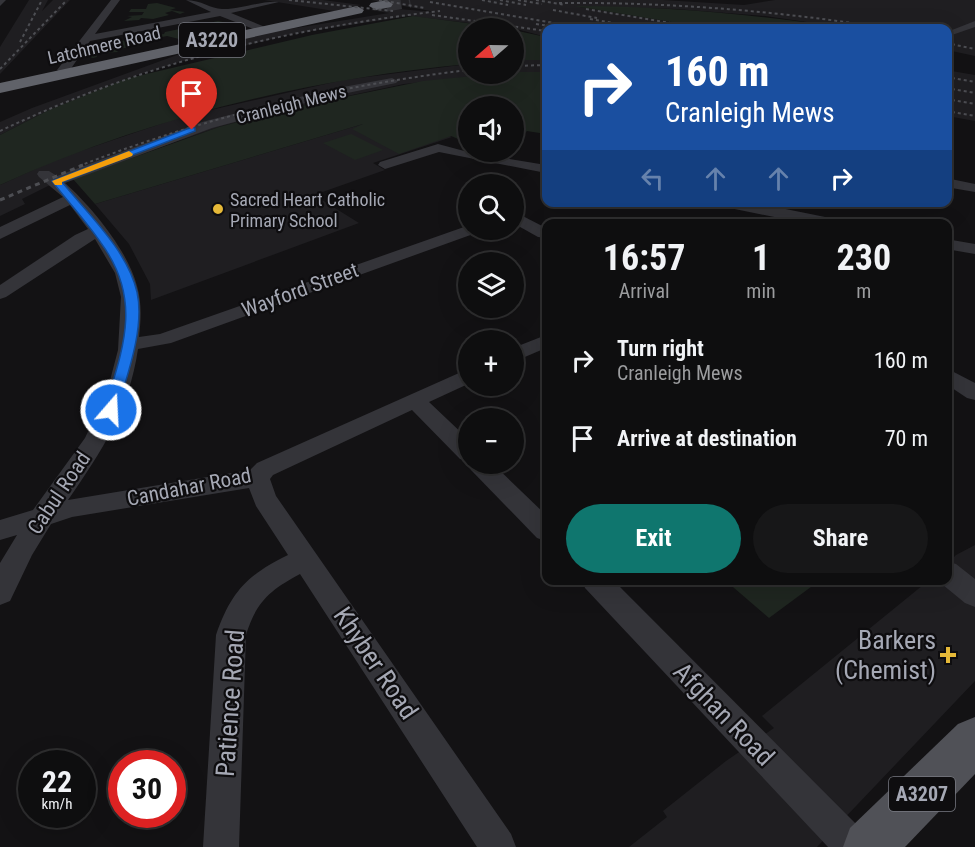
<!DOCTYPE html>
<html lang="en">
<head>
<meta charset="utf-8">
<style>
	body { margin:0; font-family:"Roboto Condensed",sans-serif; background:#171718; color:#f1f3f6; height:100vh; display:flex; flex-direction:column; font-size:22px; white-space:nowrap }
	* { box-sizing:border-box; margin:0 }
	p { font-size:20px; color:#9b9c9e }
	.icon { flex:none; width:33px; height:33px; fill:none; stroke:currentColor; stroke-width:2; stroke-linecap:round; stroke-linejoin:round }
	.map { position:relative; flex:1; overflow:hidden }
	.sheet { position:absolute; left:542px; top:219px; width:410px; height:366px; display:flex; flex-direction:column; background:#0e0e0f; border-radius:12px; box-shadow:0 6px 24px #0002,0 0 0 2px #2e2e2f }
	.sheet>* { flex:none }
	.top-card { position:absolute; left:542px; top:24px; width:410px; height:183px; border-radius:12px; box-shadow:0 6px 24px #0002,0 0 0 2px #2e2e2f; background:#1a4fa0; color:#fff; overflow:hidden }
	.needle { width:39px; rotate:250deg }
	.fabs { position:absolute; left:458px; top:18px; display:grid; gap:12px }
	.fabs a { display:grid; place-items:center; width:66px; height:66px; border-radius:50%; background:#0e0e0f; box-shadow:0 6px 24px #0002,0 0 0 2px #2e2e2f; font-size:30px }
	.speed { position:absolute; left:18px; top:750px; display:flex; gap:12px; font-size:30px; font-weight:700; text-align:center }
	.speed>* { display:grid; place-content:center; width:78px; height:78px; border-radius:50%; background:#0e0e0f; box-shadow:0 6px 24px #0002,0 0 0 2px #2e2e2f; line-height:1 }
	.speed small { font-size:15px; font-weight:400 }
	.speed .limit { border:9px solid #d22; background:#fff; color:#111 }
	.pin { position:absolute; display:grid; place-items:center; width:51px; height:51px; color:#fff; margin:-62px -26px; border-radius:50% 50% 50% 0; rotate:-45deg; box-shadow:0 0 6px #0007 }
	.pin .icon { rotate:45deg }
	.me { position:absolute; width:66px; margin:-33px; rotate:19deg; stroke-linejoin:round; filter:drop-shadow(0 0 4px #0008) }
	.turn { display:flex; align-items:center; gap:21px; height:126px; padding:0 24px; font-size:27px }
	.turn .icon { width:78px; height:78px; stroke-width:2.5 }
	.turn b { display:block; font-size:42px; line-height:51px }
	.lanes { display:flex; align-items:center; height:57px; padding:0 24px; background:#0003; justify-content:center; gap:30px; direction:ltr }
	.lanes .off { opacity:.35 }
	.eta { display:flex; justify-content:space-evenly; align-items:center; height:102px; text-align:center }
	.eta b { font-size:36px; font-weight:700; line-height:42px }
	.button { display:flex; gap:12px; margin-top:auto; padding:12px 24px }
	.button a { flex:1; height:69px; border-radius:36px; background:#0f766e; color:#fff; font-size:24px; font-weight:700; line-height:69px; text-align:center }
	.button a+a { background:#171718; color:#f1f3f6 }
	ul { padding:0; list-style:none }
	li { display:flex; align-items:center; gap:18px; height:78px; padding:0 24px }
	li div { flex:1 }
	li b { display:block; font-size:22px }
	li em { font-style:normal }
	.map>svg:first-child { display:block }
	.built { fill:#1f1e21 }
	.green { fill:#1f2620 }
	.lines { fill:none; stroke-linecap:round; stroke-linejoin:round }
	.highway-tunnel { stroke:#303034; stroke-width:15; stroke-dasharray:15 8; stroke-linecap:butt }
	.street { fill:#343439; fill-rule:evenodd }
	.primary { fill:#505157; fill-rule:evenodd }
	.highway { fill:#606269; fill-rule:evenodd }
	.rail-far1 { stroke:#4d4e53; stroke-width:2; stroke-dasharray:3 3; stroke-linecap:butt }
	.rail { stroke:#4d4e53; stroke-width:3; stroke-dasharray:5 4.5; stroke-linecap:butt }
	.route { fill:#1a73e8; stroke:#114b97; stroke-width:1.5 }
	.slow { fill:#f59e0b }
	.poi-dot { fill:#e6b938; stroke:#0e0d0f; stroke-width:2 }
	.labels { text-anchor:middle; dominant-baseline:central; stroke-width:4.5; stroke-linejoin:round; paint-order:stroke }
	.far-street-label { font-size:18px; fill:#a5a8b4; stroke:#0e0d0f }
	.far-poi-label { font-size:18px; fill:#a5a8b4; stroke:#0e0d0f; text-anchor:start }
	.shield { fill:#0e0d0f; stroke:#787a82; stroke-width:1.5 }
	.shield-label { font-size:20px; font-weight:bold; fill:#a5a8b4 }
	.street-label { font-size:21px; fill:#a5a8b4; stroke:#0e0d0f }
	.near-poi-label { font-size:26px; fill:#a5a8b4; stroke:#0e0d0f; text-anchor:end }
	.near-street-label { font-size:26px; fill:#a5a8b4; stroke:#0e0d0f }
</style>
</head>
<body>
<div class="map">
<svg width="975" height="847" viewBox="0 0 975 847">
	<rect width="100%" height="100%" fill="#131214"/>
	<g class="built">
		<polygon points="29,0 48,0 42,11 53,0 70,0 0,74 0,47"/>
		<polygon points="264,0 323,0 361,5 334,11"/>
		<polygon points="371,0 663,0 744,5 775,0 975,0 975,56 947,50 946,28 848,28 765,16 676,9 580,7 708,28 546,28 546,37 513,28 409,16 292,34 180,62 125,79 49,110 0,135 0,122 32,108 177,55 253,35 389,13 370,10 385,8 436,12"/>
		<rect x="513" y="60" width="33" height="12"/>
		<polygon points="468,64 468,74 500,74 404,84 291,108 219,127 48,186 22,199 25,204 0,216 0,185 57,159 184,116 343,80"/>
		<polygon points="946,70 975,75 975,121 947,116"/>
		<polygon points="400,113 452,137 373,163 385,170 314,195 359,223 151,300 150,284 129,244 95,204"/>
		<polygon points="975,545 975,681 817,847 629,847 667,817 663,811 726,761 774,728 762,716 928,581 946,580 947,564 956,555"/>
	</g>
	<g class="green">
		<polygon points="157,3 176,8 170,10 185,12 180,14 172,11 165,13 169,15 153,19 141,18 139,20 124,21 132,17 127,16 142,15 144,12 129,12 131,9 146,9 148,4"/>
		<path d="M574,6C667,6 758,15 849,28H708Z"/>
		<path d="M413,16L505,28H468V64C307,79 147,118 0,185V135L49,110L125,79L312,35Z"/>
		<path d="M218,21L237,25L179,39L167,36L143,41L145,43L138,46L133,43L126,45L129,47L116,50L118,52L103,53L101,50L95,51L97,57L93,58L90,57L91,54L85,55L94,43C104,46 112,48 123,45L118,41L134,40L132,39L164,34L165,32Z"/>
		<polygon points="513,30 546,37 546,60 513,60"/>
		<polygon points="513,72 546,72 546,134 527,131 515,143 513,151 513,106 468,106 468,143 451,136 399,154 352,129 363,124 95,204 73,179 219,127 291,108 423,81"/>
		<polygon points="351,134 383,150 355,160 323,143"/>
		<polygon points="726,581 819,581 769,618"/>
	</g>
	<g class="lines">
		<polyline class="highway-tunnel" points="386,4 410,0"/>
		<g class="street">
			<polygon points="0,0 6,0 0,6"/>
			<path d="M111,0H120L95,34L211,12L186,0C201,0 211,9 222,9C239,10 263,0 279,2L231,13L265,27V31L261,32L220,16L90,41L70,70L73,73L71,75H63L57,70Z"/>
			<polygon points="975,21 975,27 952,35 947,32"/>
			<path d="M392,78L398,81L396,83L328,97L212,128L65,183C92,207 128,251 137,286C142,303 141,320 139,337L160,334L464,227L468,226V230H478L476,233L171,343L138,349C129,410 102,451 68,500L250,470L257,463L468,369V384L429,402L468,439V461L460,459L412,410L273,475L270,479L276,496L511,834L516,847H477L300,574C270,590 256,602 246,635L239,847H203L216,635C231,592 247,575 288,555L256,506L249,488L72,517L51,524L32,555L10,601L0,605V563L17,535L0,540V520L33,510L85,438L107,392L118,350L121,297L115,273L95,239L6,297L0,299V285L75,235L88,229L70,205L0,239V227L63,197L39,177L37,174L39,171H49L57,176L202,122L327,90Z"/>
			<polygon points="438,144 468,152 546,165 546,173 439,152 385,169 378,165 380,162"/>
			<polygon points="946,178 975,184 975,192 946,187"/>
			<polygon points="718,202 751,202 835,219 843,224 809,224 725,207"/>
			<polygon points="513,211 546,228 546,238 538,237 513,223"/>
			<polygon points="946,239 975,244 975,254 946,249"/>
			<polygon points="546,335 546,348 513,362 513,348"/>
			<polygon points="946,368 975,383 975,400 967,398 946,384"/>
			<polygon points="468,462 493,464 546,515 546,541 537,538 471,470"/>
			<polygon points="946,561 956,564 975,579 975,607 965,603 937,580 946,580"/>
			<polygon points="582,580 613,580 866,834 871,847 828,847 585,588"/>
		</g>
		<polygon class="primary" points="975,717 975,774 905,847 843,847 850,828 958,724"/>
		<g class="highway">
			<polygon points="386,0 393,4 391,7 376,10 369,6 371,3"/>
			<polygon points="357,6 364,10 362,13 0,93 0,83"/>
		</g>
		<g class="rail-far1">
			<polyline points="289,0 393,11"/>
			<polyline points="379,0 425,8"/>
			<polyline points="482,0 508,5"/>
			<polyline points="500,0 526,5"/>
			<polyline points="518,0 542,4"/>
			<polyline points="536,0 565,5"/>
			<polyline points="430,2 583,28"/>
			<path d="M559,3C669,2 777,11 886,28"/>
			<polyline points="586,9 701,28"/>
			<polyline points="553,10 597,18"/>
			<polyline points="432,15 546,31"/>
			<polyline points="590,19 643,28"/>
			<polyline points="536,24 563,28"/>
			<polyline points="20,42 42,0"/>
			<polyline points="946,43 975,49"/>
			<polyline points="513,66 546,65"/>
			<polyline points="0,69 67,0"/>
			<polyline points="946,77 975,82"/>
			<polyline points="946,88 975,93"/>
			<polyline points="946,99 975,104"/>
			<polyline points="946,111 975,116"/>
			<path d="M0,131C147,62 280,30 440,11"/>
			<path d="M79,166C205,117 334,86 468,70"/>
		</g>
		<polyline class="rail" points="0,200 83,165"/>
	</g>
	<path class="route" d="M192,127L195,128V131L62,182C89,215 127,250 137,292C145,328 127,376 117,410L111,415L106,414L104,410C123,349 143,300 101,243C86,221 68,202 52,181Z"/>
	<polygon class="slow" points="129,151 133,154 132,156 62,182 62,185 55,185 52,181"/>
	<g class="poi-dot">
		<circle cx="218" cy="209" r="6"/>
		<path d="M945 646h6v6h6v6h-6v6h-6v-6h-6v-6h6z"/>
	</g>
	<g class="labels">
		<g class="far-street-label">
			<text transform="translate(104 45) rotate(-13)">Latchmere Road</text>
			<text transform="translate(291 104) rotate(-14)">Cranleigh Mews</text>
		</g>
		<g class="far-poi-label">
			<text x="230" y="199">Sacred Heart Catholic<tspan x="230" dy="21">Primary School</tspan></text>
		</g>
		<g class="shield">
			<rect x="179" y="23" width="66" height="34" rx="4.5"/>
			<rect x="889" y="777" width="66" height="34" rx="4.5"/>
		</g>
		<g class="shield-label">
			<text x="212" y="40">A3220</text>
			<text x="922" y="794">A3207</text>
		</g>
		<g class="street-label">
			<text transform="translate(300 290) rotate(-20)">Wayford Street</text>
			<text transform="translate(189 487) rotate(-11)">Candahar Road</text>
			<text transform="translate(59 493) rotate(-56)">Cabul Road</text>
		</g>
		<g class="near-poi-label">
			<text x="936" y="640">Barkers<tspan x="936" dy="30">(Chemist)</tspan></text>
		</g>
		<g class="near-street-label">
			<text transform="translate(376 663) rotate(56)">Khyber Road</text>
			<text transform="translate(230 703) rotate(-86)">Patience Road</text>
			<text transform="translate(724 714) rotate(46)">Afghan Road</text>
		</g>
	</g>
</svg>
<div class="fabs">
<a><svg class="needle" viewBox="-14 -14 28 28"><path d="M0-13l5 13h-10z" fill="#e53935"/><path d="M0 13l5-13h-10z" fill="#9b9c9e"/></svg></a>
<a><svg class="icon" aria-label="sound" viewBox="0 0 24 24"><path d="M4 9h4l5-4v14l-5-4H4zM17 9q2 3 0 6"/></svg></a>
<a><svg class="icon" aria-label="search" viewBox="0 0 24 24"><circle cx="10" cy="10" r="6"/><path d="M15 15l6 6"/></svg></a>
<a><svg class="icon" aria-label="layers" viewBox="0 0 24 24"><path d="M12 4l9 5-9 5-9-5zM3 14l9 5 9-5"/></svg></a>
<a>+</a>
<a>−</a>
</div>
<div class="speed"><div>22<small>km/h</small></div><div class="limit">30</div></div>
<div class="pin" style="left:192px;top:130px;background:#d93025"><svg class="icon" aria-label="arrive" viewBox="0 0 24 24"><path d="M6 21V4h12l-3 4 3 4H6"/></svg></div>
<svg class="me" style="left:111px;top:410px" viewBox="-20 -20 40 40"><circle r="17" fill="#1a73e8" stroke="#fff" stroke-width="3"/><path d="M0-11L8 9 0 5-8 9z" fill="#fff"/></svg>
<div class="top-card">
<div class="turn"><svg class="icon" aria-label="right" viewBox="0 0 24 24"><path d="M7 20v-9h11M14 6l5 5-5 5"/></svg><div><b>160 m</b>Cranleigh Mews</div></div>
<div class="lanes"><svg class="icon off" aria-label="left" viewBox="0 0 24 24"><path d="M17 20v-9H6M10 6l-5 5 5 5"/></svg><svg class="icon off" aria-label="ahead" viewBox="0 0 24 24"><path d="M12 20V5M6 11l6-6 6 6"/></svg><svg class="icon off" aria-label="ahead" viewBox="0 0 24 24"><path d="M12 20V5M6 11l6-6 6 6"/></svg><svg class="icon" aria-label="right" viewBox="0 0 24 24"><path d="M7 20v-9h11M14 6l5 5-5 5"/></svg></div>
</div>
<section class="sheet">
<div class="eta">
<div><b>16:57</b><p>Arrival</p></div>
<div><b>1</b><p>min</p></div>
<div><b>230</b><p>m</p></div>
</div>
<ul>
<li><svg class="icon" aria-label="right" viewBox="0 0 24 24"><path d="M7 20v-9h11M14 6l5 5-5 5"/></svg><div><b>Turn right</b><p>Cranleigh Mews</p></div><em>160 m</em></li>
<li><svg class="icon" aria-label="arrive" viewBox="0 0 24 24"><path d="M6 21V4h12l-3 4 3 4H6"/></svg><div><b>Arrive at destination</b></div><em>70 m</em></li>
</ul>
<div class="button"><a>Exit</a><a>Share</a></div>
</section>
</div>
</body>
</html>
